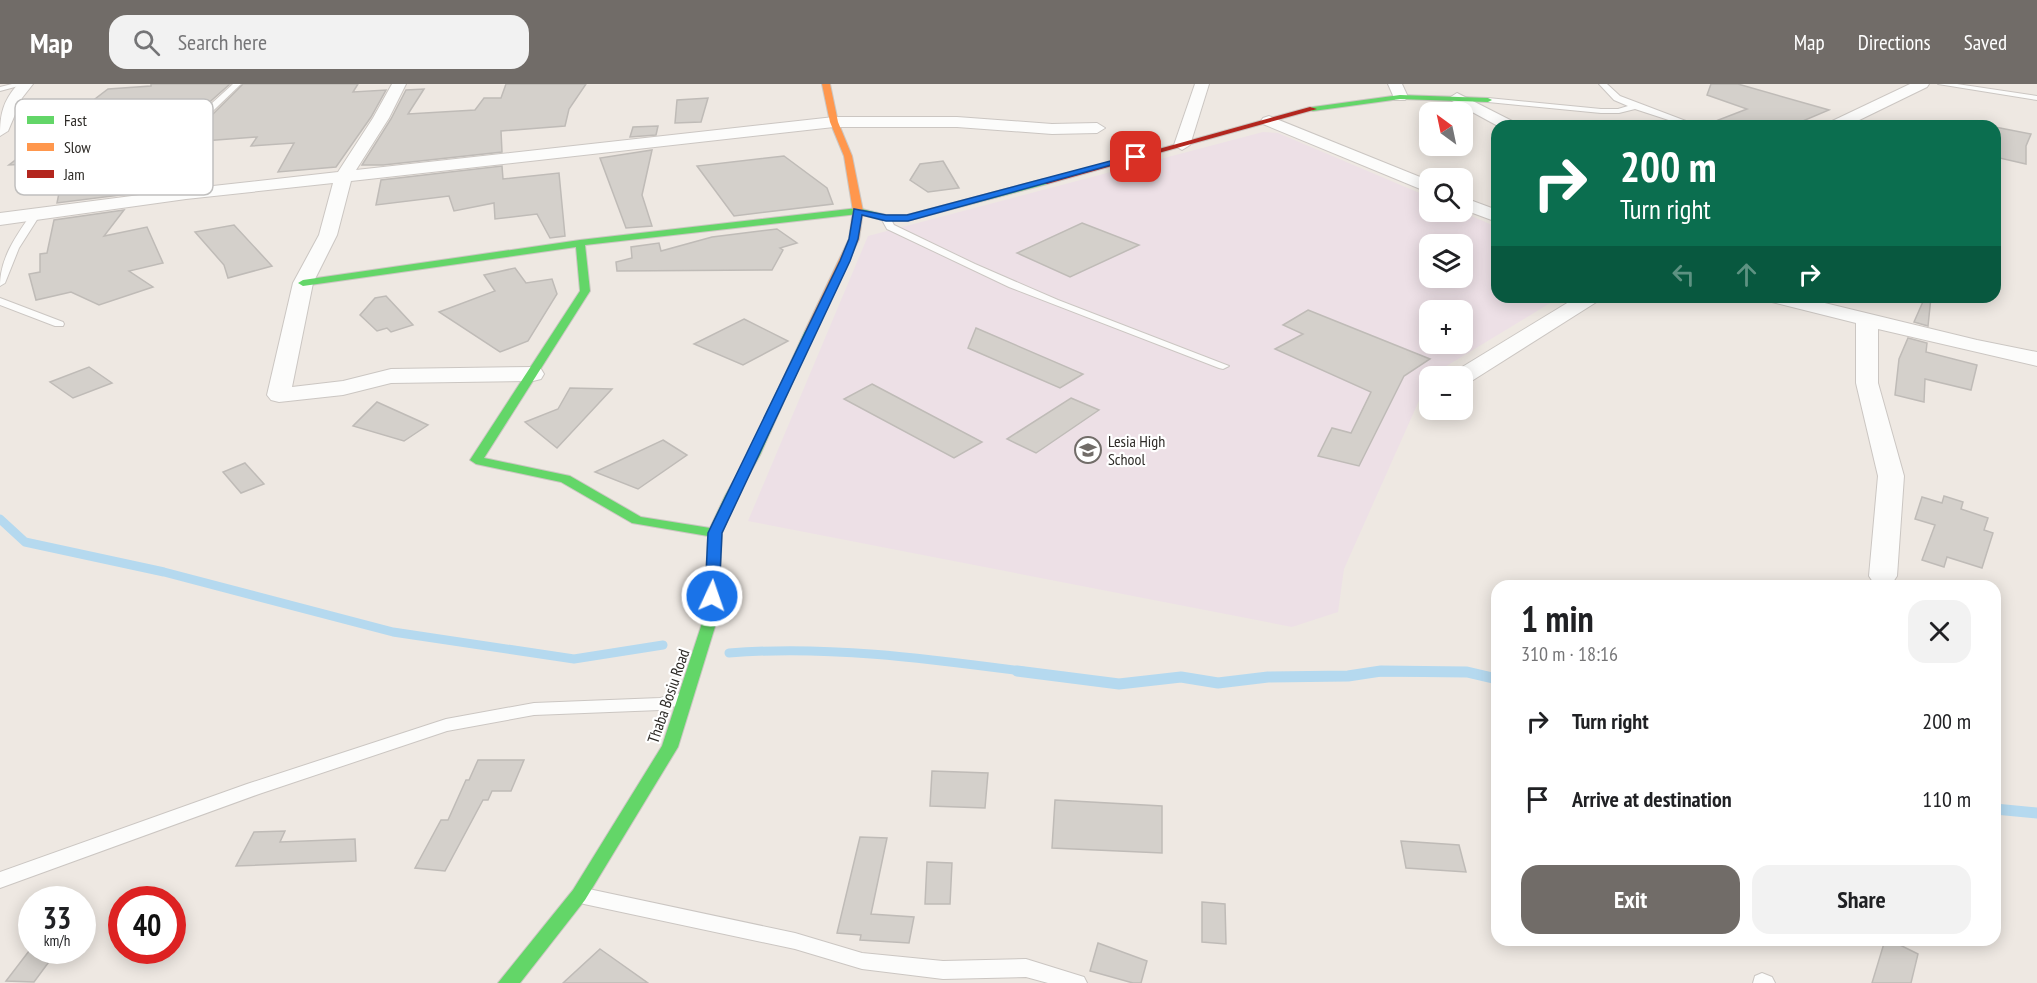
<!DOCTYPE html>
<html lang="en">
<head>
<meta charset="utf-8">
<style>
	body { margin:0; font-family:"PT Sans Narrow",sans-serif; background:#f2f2f2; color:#202124; height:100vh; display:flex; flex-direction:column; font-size:22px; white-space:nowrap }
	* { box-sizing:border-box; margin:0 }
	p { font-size:20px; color:#757577 }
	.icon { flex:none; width:33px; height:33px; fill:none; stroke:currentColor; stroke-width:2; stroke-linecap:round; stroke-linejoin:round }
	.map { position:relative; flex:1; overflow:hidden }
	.sheet { position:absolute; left:1491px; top:496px; width:510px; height:366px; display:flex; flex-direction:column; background:#fff; border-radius:18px; box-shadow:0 3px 15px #0003 }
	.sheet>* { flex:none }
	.banner { position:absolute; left:1491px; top:36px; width:510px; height:183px; border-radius:18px; box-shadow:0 3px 15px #0003; background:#0b6e4f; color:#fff; overflow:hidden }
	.needle { width:39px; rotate:327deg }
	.tools { position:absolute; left:1419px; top:18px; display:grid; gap:12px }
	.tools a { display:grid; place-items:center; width:54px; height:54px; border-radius:12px; background:#fff; box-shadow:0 3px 15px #0003; font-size:30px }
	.speed { position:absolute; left:18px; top:802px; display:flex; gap:12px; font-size:30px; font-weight:700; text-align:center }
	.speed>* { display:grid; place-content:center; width:78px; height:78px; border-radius:50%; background:#fff; box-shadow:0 3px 15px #0003; line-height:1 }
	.speed small { font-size:15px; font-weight:400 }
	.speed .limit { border:9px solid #d22; background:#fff; color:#111 }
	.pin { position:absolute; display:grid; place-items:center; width:51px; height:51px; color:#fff; margin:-26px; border-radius:12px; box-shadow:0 3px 9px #0006 }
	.me { position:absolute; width:66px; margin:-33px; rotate:3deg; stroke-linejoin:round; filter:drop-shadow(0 0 4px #0008) }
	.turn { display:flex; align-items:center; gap:21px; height:126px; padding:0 30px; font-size:27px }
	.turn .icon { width:78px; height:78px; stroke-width:2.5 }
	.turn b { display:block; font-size:42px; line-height:51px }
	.lanes { display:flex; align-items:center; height:57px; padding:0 30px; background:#0003; justify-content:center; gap:30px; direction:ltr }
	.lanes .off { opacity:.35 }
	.round { display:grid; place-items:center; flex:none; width:63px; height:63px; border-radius:18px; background:#f2f2f2 }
	.head { display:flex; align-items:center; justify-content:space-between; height:102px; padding:0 30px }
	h1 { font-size:36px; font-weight:600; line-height:45px }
	.button { display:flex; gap:12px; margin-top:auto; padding:12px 30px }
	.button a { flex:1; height:69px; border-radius:18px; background:#716c68; color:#fff; font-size:24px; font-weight:600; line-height:69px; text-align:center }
	.button a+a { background:#f2f2f2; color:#202124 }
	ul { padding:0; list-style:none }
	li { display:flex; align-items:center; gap:18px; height:78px; padding:0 30px }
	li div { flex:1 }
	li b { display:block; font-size:22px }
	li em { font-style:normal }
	header { display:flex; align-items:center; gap:36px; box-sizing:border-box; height:84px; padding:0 30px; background:#716c68; color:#fff }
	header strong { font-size:28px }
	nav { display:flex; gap:33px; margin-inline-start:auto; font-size:21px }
	.search { width:420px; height:54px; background:#f2f2f2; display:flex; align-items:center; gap:15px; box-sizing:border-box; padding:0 21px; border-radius:18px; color:#757577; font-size:22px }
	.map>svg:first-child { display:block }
	.education { fill:#ede0e6; fill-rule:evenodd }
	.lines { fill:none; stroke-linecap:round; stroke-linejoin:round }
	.stream-far1 { stroke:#b5d9ef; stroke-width:9 }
	.stream { stroke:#b5d9ef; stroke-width:11 }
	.building { fill:#d4d0cb; stroke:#bfbbb7; stroke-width:1.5 }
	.lane-casing { stroke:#cbc6c2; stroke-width:2 }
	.street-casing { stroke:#cbc6c2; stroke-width:2 }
	.fast-casing { stroke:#cbc6c2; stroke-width:2 }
	.slow-casing { stroke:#cbc6c2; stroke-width:2 }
	.jam-casing { stroke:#cbc6c2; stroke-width:2 }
	.lane { fill:#fcfcfb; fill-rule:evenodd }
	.street { fill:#fcfcfb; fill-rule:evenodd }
	.fast { fill:#63d668; fill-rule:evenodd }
	.slow { fill:#ff974d; fill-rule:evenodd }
	.jam { fill:#b3261e; fill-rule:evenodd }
	.route { fill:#1a73e8; stroke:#114b97; stroke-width:1.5 }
	.labels { text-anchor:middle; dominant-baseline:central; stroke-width:4.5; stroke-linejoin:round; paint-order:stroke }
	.poi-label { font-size:16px; fill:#2d2a26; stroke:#fff; text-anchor:start }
	.street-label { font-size:16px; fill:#2d2a26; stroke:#fff }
	.key { fill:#fff; stroke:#c0bfbe; stroke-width:1.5 }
	.key-label { font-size:16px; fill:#2d2a26 }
</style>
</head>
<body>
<header>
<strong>Map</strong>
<div class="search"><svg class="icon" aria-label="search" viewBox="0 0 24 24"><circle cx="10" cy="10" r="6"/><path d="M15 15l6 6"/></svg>Search here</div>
<nav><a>Map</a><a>Directions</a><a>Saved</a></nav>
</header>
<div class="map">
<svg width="2037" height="899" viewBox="0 0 2037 899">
	<rect width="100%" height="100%" fill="#eee8e2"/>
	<path class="education" d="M1263,48L1278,49L1429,113L1430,128H1462L1497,143V213H1560L1430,292L1344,485L1338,528L1292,543L748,437L868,152ZM1430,160H1462V194H1430ZM1430,226H1462V260H1430Z"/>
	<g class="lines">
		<g class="stream-far1">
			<polyline points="0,435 25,458 164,488 393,548 574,575 663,561"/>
			<path d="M729,569C829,561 930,575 1029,588"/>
			<polyline points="1374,588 1467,588"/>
		</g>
		<g class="stream">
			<polyline points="1017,587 1119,600 1181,593 1218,599 1268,593 1348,592 1381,587 1467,588 1497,595"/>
			<polyline points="1995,725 2037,729"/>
		</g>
	</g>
	<g class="building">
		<polygon points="151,0 230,0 186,39 188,47 196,47 243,0 358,0 353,8 386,6 371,33 336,83 278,88 294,59 251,62 257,53 203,57 196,63 169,64 136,109 57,119 61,99 45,101 55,79 9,81 108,5 151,2"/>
		<polygon points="506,0 586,0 569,25 565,42 501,47 502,68 383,81 362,81 391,35 406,6 424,5 408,30 475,26 484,14 501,14"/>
		<polygon points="1711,0 1738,0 1829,26 1791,42 1708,42 1708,40 1747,25 1707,11"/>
		<polygon points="708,14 701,38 675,39 677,16"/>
		<polygon points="658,42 656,51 630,53 633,43"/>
		<polygon points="1995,43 2031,50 2026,62 2026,80 1995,73"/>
		<polygon points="652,66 642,111 652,142 626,144 600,74"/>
		<polygon points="784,72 827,104 833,120 734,132 697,82"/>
		<polygon points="943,77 959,104 928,108 910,96 920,80"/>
		<polygon points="502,82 503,95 559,89 565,152 550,154 537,130 495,135 494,119 454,127 449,112 376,121 381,96"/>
		<polygon points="124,126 104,152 147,143 163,179 129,187 153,203 99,221 71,208 36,216 29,190 40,188 40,170 47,169 54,136"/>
		<polygon points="1082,139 1139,161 1070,193 1017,169"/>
		<polygon points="234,141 272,182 228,194 224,181 195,148"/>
		<polygon points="777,145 797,159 780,164 783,166 772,186 617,187 616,178 632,174 631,163 659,159 661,167 712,153"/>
		<polygon points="515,184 526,199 552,195 557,210 528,257 500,268 439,228 495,207 484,191"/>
		<polygon points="386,212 413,241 391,248 387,244 377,247 360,231 375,214"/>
		<polygon points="1925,213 1931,213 1928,242 1914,238"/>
		<polygon points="1308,226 1430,275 1404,292 1359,382 1318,372 1332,344 1351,349 1371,308 1275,265 1303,250 1283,241"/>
		<polygon points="744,235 788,257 743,281 694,260"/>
		<polygon points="976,244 1083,290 1060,304 968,264"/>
		<polygon points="1908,254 1927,259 1926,268 1977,281 1971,306 1925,295 1924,318 1895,311 1899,275"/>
		<polygon points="89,283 112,299 73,314 50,298"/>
		<polygon points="872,300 982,358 954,374 844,315"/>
		<polygon points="570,304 612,305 557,364 525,338 558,325"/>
		<polygon points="1071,314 1099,326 1036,369 1007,355"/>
		<polygon points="377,318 428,341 404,357 353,342"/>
		<polygon points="663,356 687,371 638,405 595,388"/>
		<polygon points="245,379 264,400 241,409 223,388"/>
		<polygon points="1944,412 1963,418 1961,425 1988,434 1984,446 1993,449 1982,484 1947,473 1944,483 1922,476 1935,441 1915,435 1922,413 1942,419"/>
		<polygon points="478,676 524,676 511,707 492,707 488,716 483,716 445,787 415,784 441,736 448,736 466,696 469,696"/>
		<polygon points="932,687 988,689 985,724 930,722"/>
		<polygon points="1055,716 1162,722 1162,769 1052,764"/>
		<polygon points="285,747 280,758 355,755 356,777 236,782 254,748"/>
		<polygon points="860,753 887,754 871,830 914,833 909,859 860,856 861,851 837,849"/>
		<polygon points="1401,757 1459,761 1466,788 1406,784"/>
		<polygon points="927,778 952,779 950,820 925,820"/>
		<polygon points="1202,818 1225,820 1226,860 1202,858"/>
		<polygon points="1885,856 1890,856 1918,870 1911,899 1872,899"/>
		<polygon points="1098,859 1147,877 1141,899 1133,899 1090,887"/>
		<polygon points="600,865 648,899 563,899"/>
		<polygon points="29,867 57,867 34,898 6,897"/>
	</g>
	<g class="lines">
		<defs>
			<g id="lane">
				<polygon points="12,0 26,0 0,7 0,3"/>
				<polygon points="233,0 241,0 194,45 188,45 188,41"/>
				<polygon points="1599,0 1607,0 1620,12 1699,42 1687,42 1635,25 1619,29 1601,29 1488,18 1484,16 1488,14 1601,25 1618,25 1628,22 1614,16"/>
				<polygon points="1938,0 1957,0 2037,12 2037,16"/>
				<path d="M32,129L40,131L19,164L5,199L0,202C0,174 16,152 32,129Z"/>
				<polygon points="883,132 889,132 894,141 975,180 1058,216 1229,282 1223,285 1219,284 1009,203 887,145 881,134"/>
				<polygon points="0,214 63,238 64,240 63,242 55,242 0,221"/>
				<polygon points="682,609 688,611 690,615 688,619 660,626 534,631 447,647 259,710 0,804 0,788 247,700 446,635 534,619 660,614"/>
				<polygon points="584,804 795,849 862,869 943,877 1026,875 1084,893 1087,899 1048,899 1026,893 943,895 862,885 795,865 584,820 577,817 575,812 577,807"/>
				<polygon points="1762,889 1772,893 1775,899 1753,899 1755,892"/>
			</g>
			<g id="street">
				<path d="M18,0H33L22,14L8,47L0,52C0,30 3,17 18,0Z"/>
				<polygon points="392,0 406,0 389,34 356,86 834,33 957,33 1052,40 1097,39 1105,44 1097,49 1052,50 957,43 834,43 351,97 337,151 313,199 292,303 343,297 391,285 533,283 541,285 544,290 541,295 533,297 391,299 343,311 279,318 271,316 267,311 293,199 319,151 333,99 186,115 0,141 0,129 186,105 338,88 373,34"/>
				<polygon points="1195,0 1209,0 1190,61 1182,66 1174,61"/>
				<polygon points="1388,0 1402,0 1408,13 1405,16 1395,16"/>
				<polygon points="1910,0 1929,0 1927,3 1847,42 1826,42 1828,39"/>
				<polygon points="1457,9 1516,39 1518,42 1498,42 1452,17 1449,14"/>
				<polygon points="1269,32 1430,97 1430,109 1263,40 1261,37 1263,34"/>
				<polygon points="1462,113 1497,126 1497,138 1462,125"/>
				<polygon points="1577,213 1601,213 1598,217 1470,298 1462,300 1462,292 1451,292 1454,288"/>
				<polygon points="1765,213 1800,213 1977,256 2037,268 2037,282 1878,245 1878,299 1904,392 1897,492 1893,498 1883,501 1873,498 1869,492 1878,392 1856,299 1856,239 1768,217"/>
			</g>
			<g id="fast">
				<polygon points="1400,11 1488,14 1492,16 1488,18 1400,15 1313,27 1309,25 1313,23"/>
				<polygon points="1044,95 1047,96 1047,100 907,137 886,137 858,130 585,161 590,207 484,374 570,392 641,433 710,444 725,412 748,371 805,247 810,244 815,247 760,371 737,412 722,449 718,533 678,663 585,816 520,899 498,899 573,806 662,662 704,533 708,452 632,439 561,398 476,380 470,376 580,207 576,163 303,202 298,199 303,196 580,156 858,124 886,131 907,131"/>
			</g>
			<polygon id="slow" points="822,0 830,0 838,38 852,72 863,127 859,155 815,247 810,250 805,247 849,155 853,127 844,72 830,38"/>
			<polygon id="jam" points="1310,23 1317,25 1047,100 1040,98"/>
		</defs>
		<use href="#lane" class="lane-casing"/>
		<use href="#street" class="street-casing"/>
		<use href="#fast" class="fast-casing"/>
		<use href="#slow" class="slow-casing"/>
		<use href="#jam" class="jam-casing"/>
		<use href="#lane" class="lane"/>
		<use href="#street" class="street"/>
		<use href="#fast" class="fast"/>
		<use href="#slow" class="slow"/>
		<use href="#jam" class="jam"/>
	</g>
	<polygon class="route" points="1133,71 1140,73 908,137 886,137 862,131 858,155 850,177 722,449 719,512 712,517 707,515 705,512 708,449 840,177 849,155 854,125 886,131 907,131"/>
	<defs>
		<symbol id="school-ring" viewBox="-11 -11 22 22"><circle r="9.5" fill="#fff" stroke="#716c68" stroke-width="1.5"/><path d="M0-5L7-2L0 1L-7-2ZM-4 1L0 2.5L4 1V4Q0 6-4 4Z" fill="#716c68"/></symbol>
	</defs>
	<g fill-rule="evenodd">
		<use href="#school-ring" x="1073" y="351" width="30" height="30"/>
	</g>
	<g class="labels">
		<g class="poi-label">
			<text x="1108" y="357">Lesia High<tspan x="1108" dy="18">School</tspan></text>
		</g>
		<g class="street-label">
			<text transform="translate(668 612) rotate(-71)">Thaba Bosiu Road</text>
		</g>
	</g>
	<rect x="15" y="15" width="198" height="96" rx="9" class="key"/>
	<rect x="27" y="32" width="27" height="8" fill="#63d668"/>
	<rect x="27" y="59" width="27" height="8" fill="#ff974d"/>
	<rect x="27" y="86" width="27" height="8" fill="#b3261e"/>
	<g class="key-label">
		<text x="64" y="42">Fast</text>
		<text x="64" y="69">Slow</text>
		<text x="64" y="96">Jam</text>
	</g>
</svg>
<div class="tools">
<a><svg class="needle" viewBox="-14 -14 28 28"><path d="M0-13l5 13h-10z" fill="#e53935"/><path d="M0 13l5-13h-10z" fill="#757577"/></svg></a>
<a><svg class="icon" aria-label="search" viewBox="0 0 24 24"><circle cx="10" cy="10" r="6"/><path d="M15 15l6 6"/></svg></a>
<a><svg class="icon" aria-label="layers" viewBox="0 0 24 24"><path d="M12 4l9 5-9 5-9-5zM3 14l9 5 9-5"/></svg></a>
<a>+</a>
<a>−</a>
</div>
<div class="speed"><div>33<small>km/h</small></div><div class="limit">40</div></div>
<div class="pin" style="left:1136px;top:73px;background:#d93025"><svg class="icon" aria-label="arrive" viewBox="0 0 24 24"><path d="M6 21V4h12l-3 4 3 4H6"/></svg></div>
<svg class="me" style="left:712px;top:512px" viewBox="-20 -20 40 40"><circle r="17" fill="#1a73e8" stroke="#fff" stroke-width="3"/><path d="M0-11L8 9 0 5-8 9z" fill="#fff"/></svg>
<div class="banner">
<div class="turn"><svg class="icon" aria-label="right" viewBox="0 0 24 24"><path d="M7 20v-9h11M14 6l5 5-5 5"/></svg><div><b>200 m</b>Turn right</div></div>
<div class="lanes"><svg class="icon off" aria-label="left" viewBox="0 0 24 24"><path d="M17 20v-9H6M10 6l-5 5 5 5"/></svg><svg class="icon off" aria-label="ahead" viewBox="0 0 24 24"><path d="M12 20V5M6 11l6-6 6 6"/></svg><svg class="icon" aria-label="right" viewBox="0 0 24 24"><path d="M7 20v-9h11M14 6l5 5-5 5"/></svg></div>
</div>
<section class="sheet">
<div class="head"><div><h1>1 min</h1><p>310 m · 18:16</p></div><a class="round"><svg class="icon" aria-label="close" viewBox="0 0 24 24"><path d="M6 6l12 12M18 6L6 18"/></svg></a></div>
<ul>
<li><svg class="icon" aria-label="right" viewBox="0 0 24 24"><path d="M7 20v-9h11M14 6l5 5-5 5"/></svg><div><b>Turn right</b></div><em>200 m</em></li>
<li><svg class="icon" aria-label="arrive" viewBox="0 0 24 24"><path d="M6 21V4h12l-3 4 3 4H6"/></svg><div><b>Arrive at destination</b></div><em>110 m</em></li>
</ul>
<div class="button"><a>Exit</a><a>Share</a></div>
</section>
</div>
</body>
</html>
